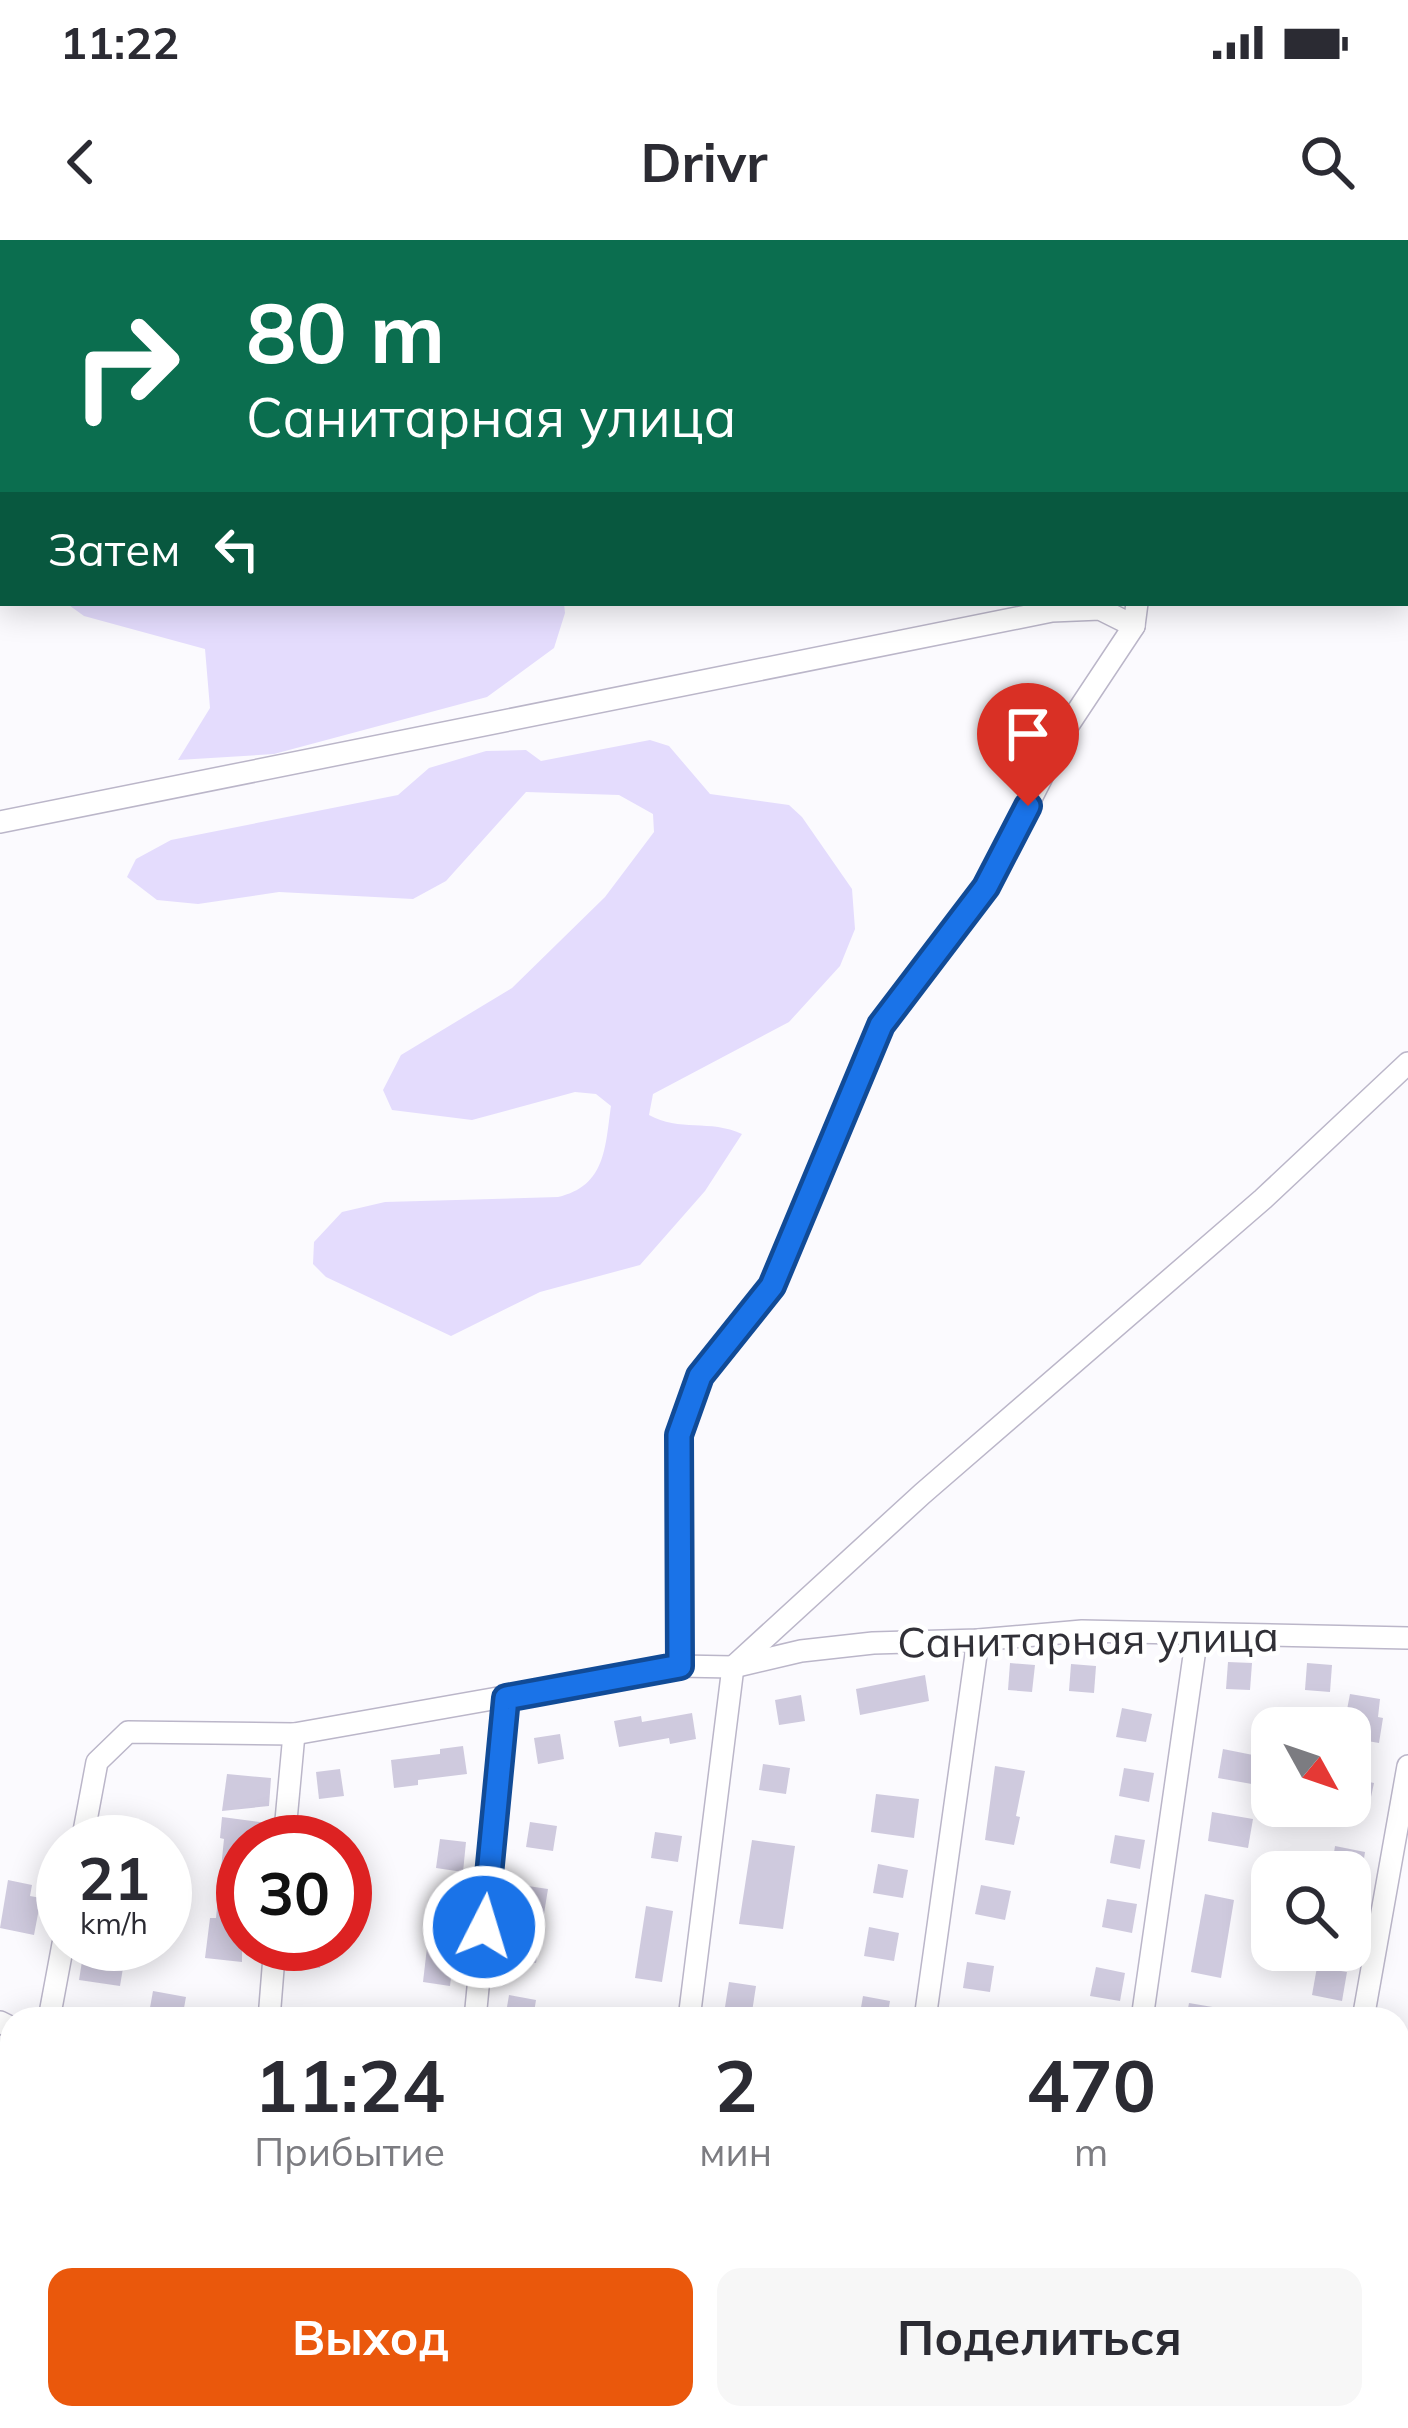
<!DOCTYPE html>
<html lang="ru">
<head>
<meta charset="utf-8">
<style>
	body { margin:0; font-family:Mulish,sans-serif; background:#f7f7f7; color:#2b2b33; height:100vh; display:flex; flex-direction:column; font-size:45px; white-space:nowrap }
	* { box-sizing:border-box; margin:0 }
	p { font-size:39px; color:#7c7c81 }
	.icon { flex:none; width:66px; height:66px; fill:none; stroke:currentColor; stroke-width:2; stroke-linecap:round; stroke-linejoin:round }
	.map { position:relative; flex:1; overflow:hidden }
	.panel { position:absolute; left:0px; top:1767px; width:1410px; height:423px; display:flex; flex-direction:column; background:#fff; border-radius:36px 36px 0 0; box-shadow:0 6px 30px #0003 }
	.panel>* { flex:none }
	.guide { position:absolute; left:0px; top:0px; width:1410px; height:366px; box-shadow:0 6px 30px #0003; background:#0b6e4f; color:#fff; overflow:hidden }
	.needle { width:78px; rotate:130deg }
	.fabs { position:absolute; left:1251px; top:1467px; display:grid; gap:24px }
	.fabs a { display:grid; place-items:center; width:120px; height:120px; border-radius:24px; background:#fff; box-shadow:0 6px 30px #0003; font-size:60px }
	.speed { position:absolute; left:36px; top:1575px; display:flex; gap:24px; font-size:60px; font-weight:700; text-align:center }
	.speed>* { display:grid; place-content:center; width:156px; height:156px; border-radius:50%; background:#fff; box-shadow:0 6px 30px #0003; line-height:1 }
	.speed small { font-size:30px; font-weight:400 }
	.speed .limit { border:18px solid #d22; background:#fff; color:#111 }
	.pin { position:absolute; display:grid; place-items:center; width:102px; height:102px; color:#fff; margin:-123px -51px; border-radius:50% 50% 50% 0; rotate:-45deg; box-shadow:0 0 12px #0007 }
	.pin .icon { rotate:45deg }
	.me { position:absolute; width:132px; margin:-66px; rotate:5deg; stroke-linejoin:round; filter:drop-shadow(0 0 9px #0008) }
	.turn { display:flex; align-items:center; gap:42px; height:252px; padding:0 48px; font-size:54px }
	.turn .icon { width:156px; height:156px; stroke-width:2.5 }
	.turn b { display:block; font-size:84px; line-height:102px }
	.then { display:flex; align-items:center; height:114px; padding:0 48px; background:#0003; gap:24px; font-size:45px }
	.eta { display:flex; justify-content:space-evenly; align-items:center; height:204px; text-align:center }
	.eta b { font-size:72px; font-weight:700; line-height:84px }
	.button { display:flex; gap:24px; margin-top:auto; padding:24px 48px }
	.button a { flex:1; height:138px; border-radius:24px; background:#ea580c; color:#fff; font-size:48px; font-weight:700; line-height:138px; text-align:center }
	.button a+a { background:#f7f7f7; color:#2b2b33 }
	.status { display:flex; justify-content:space-between; align-items:center; height:84px; padding:0 60px; background:#fff; direction:ltr }
	.status svg { height:33px; fill:currentColor }
	header { display:flex; justify-content:space-between; align-items:center; height:156px; padding:0 48px; background:#fff; font-size:54px; font-weight:700 }
	.map>svg:first-child { display:block }
	.green { fill:#e4dcfd }
	.building { fill:#cfcade }
	.lines { fill:none; stroke-linecap:round; stroke-linejoin:round }
	.minor-casing { stroke:#bbb6c9; stroke-width:24 }
	.minor { stroke:#fff; stroke-width:21 }
	.route-casing { stroke:#114b97; stroke-width:30 }
	.route { stroke:#1a73e8; stroke-width:21 }
	.labels { text-anchor:middle; dominant-baseline:central; stroke-width:9; stroke-linejoin:round; paint-order:stroke }
	.street-label { font-size:42px; fill:#313037; stroke:#fff }
</style>
</head>
<body>
<div class="status"><b>11:22</b><svg viewBox="0 0 49 12"><path d="M0 12V9h3v3zM5 12V6h3v6zM10 12V3h3v9zM15 12V0h3v12zM26 1h20v11H26zM47 4h2v5h-2z"/></svg></div>
<header><svg class="icon" aria-label="back" viewBox="0 0 24 24"><path d="M15 5l-7 7 7 7"/></svg>Drivr<svg class="icon" aria-label="search" viewBox="0 0 24 24"><circle cx="10" cy="10" r="6"/><path d="M15 15l6 6"/></svg></header>
<div class="map">
<svg width="1408" height="2188" viewBox="0 0 1408 2188">
	<rect width="100%" height="100%" fill="#fbfafe"/>
	<g class="green">
		<polygon points="66,363 564,363 565,373 554,408 487,457 274,514 178,520 210,468 205,409 84,376"/>
		<path d="M650,500L669,506L710,554L789,565L802,577L852,649L855,689L840,726L789,782L653,854L649,875C679,892 710,879 742,894L705,951L640,1025L540,1052L451,1096L326,1037L313,1024L314,1002L342,972L385,962L558,957C606,946 605,907 611,866L596,854L575,852L472,880L392,870L383,850L401,815L512,748L605,657L654,592L653,574L619,555L526,552L446,641L413,659L279,652L198,664L157,660L127,637L136,619L171,600L398,555L429,528L486,511L526,510L541,521Z"/>
	</g>
	<g class="building">
		<polygon points="1228,1422 1252,1423 1250,1450 1226,1449"/>
		<polygon points="1010,1423 1035,1425 1032,1452 1008,1450"/>
		<polygon points="1307,1423 1332,1425 1330,1452 1305,1450"/>
		<polygon points="1071,1424 1096,1426 1094,1453 1069,1451"/>
		<polygon points="925,1435 929,1461 860,1475 856,1449"/>
		<polygon points="1350,1454 1380,1459 1378,1477 1383,1478 1379,1503 1350,1498 1353,1481 1345,1480"/>
		<polygon points="801,1455 805,1481 779,1485 775,1460"/>
		<polygon points="1122,1468 1152,1474 1146,1502 1116,1497"/>
		<polygon points="692,1473 696,1499 670,1504 669,1498 619,1507 614,1481 641,1476 642,1482"/>
		<polygon points="560,1494 564,1519 538,1524 534,1498"/>
		<polygon points="463,1506 467,1534 418,1540 418,1545 394,1548 391,1520 440,1514 440,1509"/>
		<polygon points="1223,1509 1268,1518 1263,1546 1218,1538"/>
		<polygon points="763,1524 790,1528 786,1554 759,1550"/>
		<polygon points="995,1526 1025,1531 1016,1576 1020,1577 1014,1605 985,1600"/>
		<polygon points="1124,1528 1154,1533 1149,1562 1119,1556"/>
		<polygon points="340,1529 344,1556 319,1559 316,1532"/>
		<polygon points="227,1534 271,1538 269,1566 222,1571"/>
		<polygon points="1350,1538 1374,1543 1368,1571 1350,1568"/>
		<polygon points="876,1554 919,1559 914,1598 871,1592"/>
		<polygon points="1212,1572 1253,1579 1248,1608 1208,1601"/>
		<polygon points="222,1577 267,1583 265,1602 243,1602 242,1722 205,1718 210,1678 216,1678 224,1599 220,1598"/>
		<polygon points="530,1582 557,1586 553,1611 526,1607"/>
		<polygon points="655,1592 682,1596 678,1622 651,1618"/>
		<polygon points="1115,1595 1145,1600 1140,1629 1110,1623"/>
		<polygon points="440,1599 466,1602 463,1632 436,1628"/>
		<polygon points="752,1600 795,1606 783,1689 739,1684"/>
		<polygon points="1335,1606 1365,1612 1362,1632 1331,1632"/>
		<polygon points="878,1624 908,1630 903,1658 873,1653"/>
		<polygon points="8,1640 32,1645 30,1656 41,1658 34,1695 0,1688"/>
		<polygon points="521,1645 548,1649 536,1723 509,1718"/>
		<polygon points="981,1645 1011,1651 1005,1680 975,1674"/>
		<polygon points="1205,1654 1234,1660 1221,1738 1191,1732"/>
		<polygon points="1107,1659 1137,1664 1132,1693 1102,1687"/>
		<polygon points="646,1666 673,1671 662,1742 635,1738"/>
		<polygon points="431,1673 459,1677 450,1746 423,1742"/>
		<polygon points="869,1687 899,1693 894,1721 864,1716"/>
		<polygon points="296,1704 323,1704 320,1728 293,1725"/>
		<polygon points="84,1709 125,1716 120,1746 79,1740"/>
		<polygon points="967,1722 994,1726 990,1752 963,1748"/>
		<polygon points="1096,1727 1125,1733 1120,1761 1090,1756"/>
		<polygon points="1317,1727 1347,1732 1342,1761 1312,1755"/>
		<polygon points="729,1742 756,1746 752,1772 725,1767"/>
		<polygon points="153,1751 186,1757 182,1779 148,1779"/>
		<polygon points="509,1755 536,1760 533,1779 505,1779"/>
		<polygon points="863,1756 890,1761 887,1779 859,1779"/>
		<polygon points="1189,1763 1236,1771 1235,1779 1186,1779"/>
	</g>
	<g class="lines">
		<defs>
			<g id="minor">
				<polyline points="1181,3 1181,0"/>
				<polyline points="0,582 1052,371 1100,369 1134,386"/>
				<polyline points="679,1426 679,1195 700,1136 772,1046 881,785 986,647 1069,484 1134,386 1137,363"/>
				<polyline points="82,1602 97,1522 128,1492 294,1494 679,1426 733,1427 801,1411 873,1403 978,1400 1082,1391 1408,1398"/>
				<polyline points="284,1602 294,1494"/>
				<polyline points="49,1779 63,1704"/>
				<polyline points="269,1779 275,1704"/>
				<polyline points="475,1779 506,1458"/>
				<polyline points="689,1779 733,1427 922,1254 1263,959 1408,823"/>
				<polyline points="925,1779 978,1400"/>
				<polyline points="1142,1779 1197,1395"/>
				<polyline points="1363,1779 1408,1526"/>
				<polyline points="0,1782 12,1788"/>
				<polyline points="0,1923 12,1891"/>
				<polyline points="198,2178 200,2188"/>
				<polyline points="651,2178 651,2188"/>
				<polyline points="787,2178 808,2188"/>
				<polyline points="158,2188 174,2178"/>
				<polyline points="430,2188 431,2178"/>
				<polyline points="867,2188 869,2178"/>
				<polyline points="1084,2188 1085,2178"/>
				<polyline points="1311,2188 1313,2178"/>
			</g>
		</defs>
		<use href="#minor" class="minor-casing"/>
		<use href="#minor" class="minor"/>
	</g>
	<g class="lines">
		<defs>
			<polyline id="route" points="484,1687 506,1458 680,1426 679,1195 700,1136 772,1046 881,785 986,647 1028,566"/>
		</defs>
		<use href="#route" class="route-casing"/>
		<use href="#route" class="route"/>
	</g>
	<g class="labels">
		<g class="street-label">
			<text transform="translate(1088 1399) rotate(-1)">Санитарная улица</text>
		</g>
	</g>
</svg>
<div class="fabs">
<a><svg class="needle" viewBox="-14 -14 28 28"><path d="M0-13l5 13h-10z" fill="#e53935"/><path d="M0 13l5-13h-10z" fill="#7c7c81"/></svg></a>
<a><svg class="icon" aria-label="search" viewBox="0 0 24 24"><circle cx="10" cy="10" r="6"/><path d="M15 15l6 6"/></svg></a>
</div>
<div class="speed"><div>21<small>km/h</small></div><div class="limit">30</div></div>
<div class="pin" style="left:1028px;top:566px;background:#d93025"><svg class="icon" aria-label="arrive" viewBox="0 0 24 24"><path d="M6 21V4h12l-3 4 3 4H6"/></svg></div>
<svg class="me" style="left:484px;top:1687px" viewBox="-20 -20 40 40"><circle r="17" fill="#1a73e8" stroke="#fff" stroke-width="3"/><path d="M0-11L8 9 0 5-8 9z" fill="#fff"/></svg>
<div class="guide">
<div class="turn"><svg class="icon" aria-label="right" viewBox="0 0 24 24"><path d="M7 20v-9h11M14 6l5 5-5 5"/></svg><div><b>80 m</b>Санитарная улица</div></div>
<div class="then">Затем<svg class="icon" aria-label="left" viewBox="0 0 24 24"><path d="M17 20v-9H6M10 6l-5 5 5 5"/></svg></div>
</div>
<section class="panel">
<div class="eta">
<div><b>11:24</b><p>Прибытие</p></div>
<div><b>2</b><p>мин</p></div>
<div><b>470</b><p>m</p></div>
</div>
<div class="button"><a>Выход</a><a>Поделиться</a></div>
</section>
</div>
</body>
</html>
